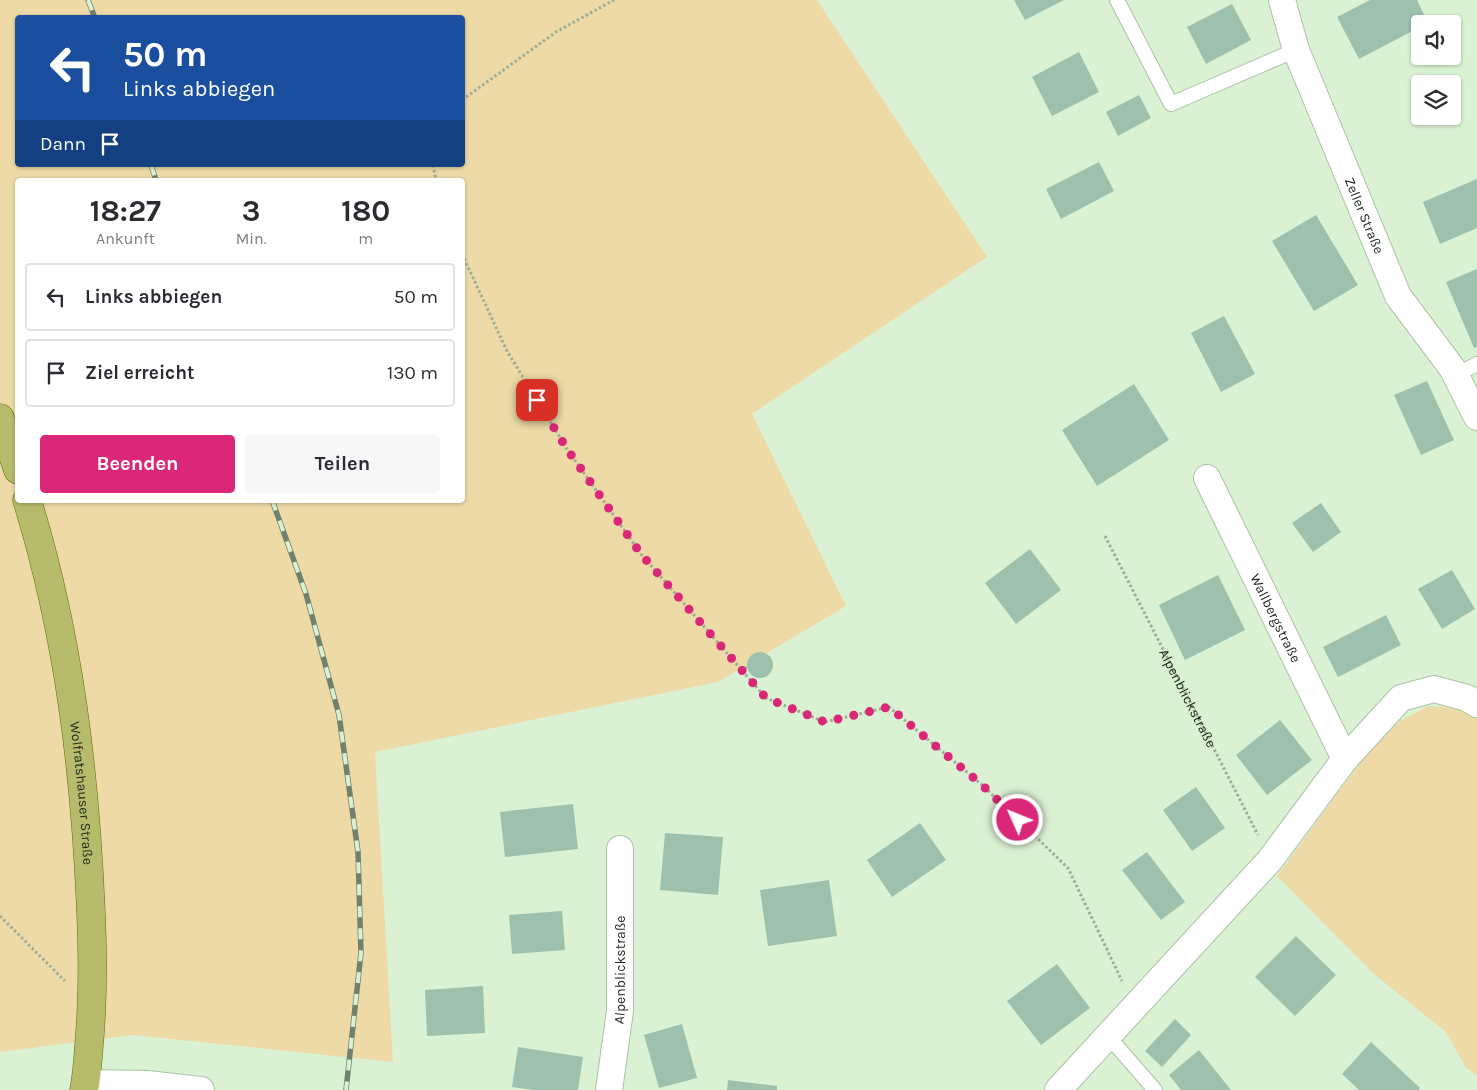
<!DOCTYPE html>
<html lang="de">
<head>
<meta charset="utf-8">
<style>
	body { margin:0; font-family:Karla,sans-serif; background:#f7f7f7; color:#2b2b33; height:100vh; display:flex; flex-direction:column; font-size:19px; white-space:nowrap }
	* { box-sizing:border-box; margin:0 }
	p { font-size:16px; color:#7c7c81 }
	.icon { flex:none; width:28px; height:28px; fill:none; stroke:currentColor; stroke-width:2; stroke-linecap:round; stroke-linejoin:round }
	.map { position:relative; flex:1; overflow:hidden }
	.side { position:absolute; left:15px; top:178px; width:450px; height:325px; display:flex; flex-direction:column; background:#fff; border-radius:5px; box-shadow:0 1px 4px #0004 }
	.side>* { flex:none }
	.top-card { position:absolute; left:15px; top:15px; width:450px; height:152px; border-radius:5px; box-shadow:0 1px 4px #0004; background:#1a4fa0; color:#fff; overflow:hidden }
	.tools { position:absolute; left:1411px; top:15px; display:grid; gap:10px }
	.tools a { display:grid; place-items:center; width:50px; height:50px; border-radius:5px; background:#fff; box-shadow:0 1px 4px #0004; font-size:25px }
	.pin { position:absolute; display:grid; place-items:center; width:42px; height:42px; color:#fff; margin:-21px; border-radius:10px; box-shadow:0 2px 8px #0006 }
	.me { position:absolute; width:55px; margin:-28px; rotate:314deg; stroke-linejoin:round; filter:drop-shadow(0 0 4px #0008) }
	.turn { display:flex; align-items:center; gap:18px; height:105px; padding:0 25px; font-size:22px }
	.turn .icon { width:65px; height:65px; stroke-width:2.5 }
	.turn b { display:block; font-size:35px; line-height:42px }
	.then { display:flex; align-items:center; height:48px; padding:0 25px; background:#0003; gap:10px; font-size:19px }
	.eta { display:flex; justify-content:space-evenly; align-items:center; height:85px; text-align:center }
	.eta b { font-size:30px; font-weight:700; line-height:35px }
	.action { display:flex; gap:10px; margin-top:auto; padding:10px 25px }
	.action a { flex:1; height:58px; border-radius:5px; background:#db2777; color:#fff; font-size:20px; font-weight:700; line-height:58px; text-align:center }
	.action a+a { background:#f7f7f7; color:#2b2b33 }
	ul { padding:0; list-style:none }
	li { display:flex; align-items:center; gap:15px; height:68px; margin:0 10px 8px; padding:0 15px; border:2px solid #e1e1e2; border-radius:5px }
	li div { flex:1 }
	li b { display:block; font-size:19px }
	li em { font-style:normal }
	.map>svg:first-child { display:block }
	.green { fill:#eddaa6; fill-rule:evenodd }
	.building { fill:#9ec1ae }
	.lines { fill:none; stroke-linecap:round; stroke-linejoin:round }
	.service-casing { stroke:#acc2a5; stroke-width:16 }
	.minor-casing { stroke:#acc2a5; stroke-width:28 }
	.primary-casing { stroke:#616a0e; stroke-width:29 }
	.path { stroke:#9cad97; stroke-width:3; stroke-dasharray:2.5 2.5; stroke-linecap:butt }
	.service { stroke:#fff; stroke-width:14 }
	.minor { stroke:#fff; stroke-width:26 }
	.primary { stroke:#b6bc6b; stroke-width:28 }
	.rail-casing { stroke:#72816e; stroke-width:5.5 }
	.rail { stroke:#dbf1d4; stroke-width:4; stroke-dasharray:11; stroke-linecap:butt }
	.route { stroke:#db2777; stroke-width:9; stroke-dasharray:0 16.2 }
	.labels { text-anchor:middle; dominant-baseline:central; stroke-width:4; stroke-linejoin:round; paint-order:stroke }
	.street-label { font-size:14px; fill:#1c241a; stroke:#dbf1d4 }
</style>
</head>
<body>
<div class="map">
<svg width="1477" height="1090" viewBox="0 0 1477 1090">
	<rect width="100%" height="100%" fill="#dbf1d4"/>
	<g class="green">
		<path d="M0,0H817L987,257L752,414L846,606L718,682L375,752L393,1062L133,1035L0,1052ZM18,18H462V165H18ZM18,180H462V500H18Z"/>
		<polygon points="1428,706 1464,709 1477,718 1477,1075 1466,1068 1446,1032 1374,974 1277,876 1365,756 1400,721"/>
	</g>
	<g class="building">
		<polygon points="1014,0 1064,0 1025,20"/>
		<polygon points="1370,0 1417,0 1428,23 1420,24 1420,27 1359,59 1337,17"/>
		<polygon points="1232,4 1251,40 1206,64 1187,27"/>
		<polygon points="1079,52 1099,92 1052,116 1032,77"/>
		<polygon points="1139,95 1151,118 1118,136 1106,112"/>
		<polygon points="1099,162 1114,191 1061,219 1046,189"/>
		<polygon points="1477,179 1477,228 1440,244 1423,202"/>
		<polygon points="1316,215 1358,285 1314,311 1272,241"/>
		<polygon points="1477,269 1477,347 1474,348 1446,282"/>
		<polygon points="1224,316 1255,374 1221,392 1191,333"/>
		<polygon points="1427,381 1454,440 1421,455 1394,395"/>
		<polygon points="1134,384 1169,440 1097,486 1062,430"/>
		<polygon points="1321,503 1341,532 1313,552 1292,523"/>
		<polygon points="1030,549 1061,590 1016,624 985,583"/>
		<polygon points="1452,570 1475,609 1442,629 1418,589"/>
		<polygon points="1218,575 1245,630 1185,660 1159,605"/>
		<polygon points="1386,615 1401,645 1338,677 1323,647"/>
		<circle cx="760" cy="665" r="13"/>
		<polygon points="1280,720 1312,760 1267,795 1236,755"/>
		<polygon points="1196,787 1225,828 1192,851 1163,810"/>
		<polygon points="573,804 578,849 505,857 500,812"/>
		<polygon points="920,823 946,860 892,897 867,860"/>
		<polygon points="665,833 723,837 718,895 660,890"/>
		<polygon points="1147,852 1185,902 1161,920 1122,870"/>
		<polygon points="829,880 837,936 768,946 760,890"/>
		<polygon points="562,911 565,950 512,954 509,915"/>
		<polygon points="1296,936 1336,975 1295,1016 1255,977"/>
		<polygon points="1057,964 1090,1008 1041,1045 1007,1001"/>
		<polygon points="483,986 485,1033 427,1036 425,990"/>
		<polygon points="1175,1019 1191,1035 1162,1067 1145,1051"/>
		<polygon points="682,1024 697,1078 659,1088 644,1035"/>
		<polygon points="1371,1042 1420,1088 1419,1090 1359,1090 1342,1074"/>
		<polygon points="518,1047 583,1057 578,1090 534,1090 512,1087"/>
		<polygon points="1199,1050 1231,1090 1181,1090 1169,1075"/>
		<polygon points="728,1080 777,1086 777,1090 727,1090"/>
	</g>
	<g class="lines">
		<defs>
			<g id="service">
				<polyline points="1117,0 1171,104 1296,50"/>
				<polyline points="1456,375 1477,364"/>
				<polyline points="1108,1036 1155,1090"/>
			</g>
			<g id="minor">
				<path id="s2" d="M1282,0L1296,50L1398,296L1452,368L1477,417"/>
				<path id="s3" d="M1207,478L1345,759"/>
				<polyline points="85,1083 147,1084 201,1090"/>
				<path id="s4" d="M609,1090L620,1011V849"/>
				<polyline points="1058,1090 1270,860 1345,759 1401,698 1434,689 1467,698 1477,704"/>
			</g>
			<g id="primary">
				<polyline points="0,418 18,470"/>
				<path id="s5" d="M27,500C69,636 85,771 91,913C93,957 93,1001 89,1045C88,1060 87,1075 84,1090"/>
			</g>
		</defs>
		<use href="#service" class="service-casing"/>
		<use href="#minor" class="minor-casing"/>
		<use href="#primary" class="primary-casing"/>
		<g class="path">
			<polyline points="462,100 556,32 614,0"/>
			<polyline points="433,165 436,180"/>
			<polyline points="462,254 507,351 567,449 641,554 766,698 825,722 889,707 981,784 1068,868 1122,981"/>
			<path id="s1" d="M1105,536L1258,835"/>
			<polyline points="742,671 747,667"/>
			<polyline points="0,916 65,981"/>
		</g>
		<use href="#service" class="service"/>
		<use href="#minor" class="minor"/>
		<use href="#primary" class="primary"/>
		<defs>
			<g id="rail">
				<polyline points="88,0 95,18"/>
				<polyline points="151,165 156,180"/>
				<polyline points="272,500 306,594 339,715 358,852 361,953 346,1090"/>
			</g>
		</defs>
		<use href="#rail" class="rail-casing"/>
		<use href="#rail" class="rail"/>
	</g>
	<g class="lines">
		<polyline class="route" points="537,400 567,449 641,554 766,698 825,722 889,707 981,784 1018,820"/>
	</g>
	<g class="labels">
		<g class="street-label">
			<text stroke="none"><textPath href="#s2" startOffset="231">Zeller Straße</textPath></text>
			<text stroke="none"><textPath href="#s3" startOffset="156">Wallbergstraße</textPath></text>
			<text stroke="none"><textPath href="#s1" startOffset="182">Alpenblickstraße</textPath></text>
			<text stroke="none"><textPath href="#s5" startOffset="299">Wolfratshauser Straße</textPath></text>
			<text stroke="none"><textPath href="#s4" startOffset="121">Alpenblickstraße</textPath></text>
		</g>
	</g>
</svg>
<div class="tools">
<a><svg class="icon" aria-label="sound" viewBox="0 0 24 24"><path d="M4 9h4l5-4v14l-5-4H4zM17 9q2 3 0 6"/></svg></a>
<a><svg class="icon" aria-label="layers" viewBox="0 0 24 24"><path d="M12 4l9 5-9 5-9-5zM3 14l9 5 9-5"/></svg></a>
</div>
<div class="pin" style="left:537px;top:400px;background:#d93025"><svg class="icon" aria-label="arrive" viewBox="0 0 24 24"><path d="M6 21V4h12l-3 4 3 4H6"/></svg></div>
<svg class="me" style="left:1018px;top:820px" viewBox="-20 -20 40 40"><circle r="17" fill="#db2777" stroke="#fff" stroke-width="3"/><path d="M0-11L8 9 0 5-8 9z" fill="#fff"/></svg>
<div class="top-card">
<div class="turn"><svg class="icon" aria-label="left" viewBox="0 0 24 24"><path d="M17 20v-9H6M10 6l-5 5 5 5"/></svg><div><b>50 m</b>Links abbiegen</div></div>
<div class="then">Dann<svg class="icon" aria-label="arrive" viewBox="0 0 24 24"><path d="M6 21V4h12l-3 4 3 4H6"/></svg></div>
</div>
<section class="side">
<div class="eta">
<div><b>18:27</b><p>Ankunft</p></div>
<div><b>3</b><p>Min.</p></div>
<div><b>180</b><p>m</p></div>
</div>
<ul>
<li><svg class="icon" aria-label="left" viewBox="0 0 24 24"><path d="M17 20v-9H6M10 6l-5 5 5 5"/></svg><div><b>Links abbiegen</b></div><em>50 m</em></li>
<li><svg class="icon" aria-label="arrive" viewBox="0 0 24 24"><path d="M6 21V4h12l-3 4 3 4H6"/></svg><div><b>Ziel erreicht</b></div><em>130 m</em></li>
</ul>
<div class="action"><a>Beenden</a><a>Teilen</a></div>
</section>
</div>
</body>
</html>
